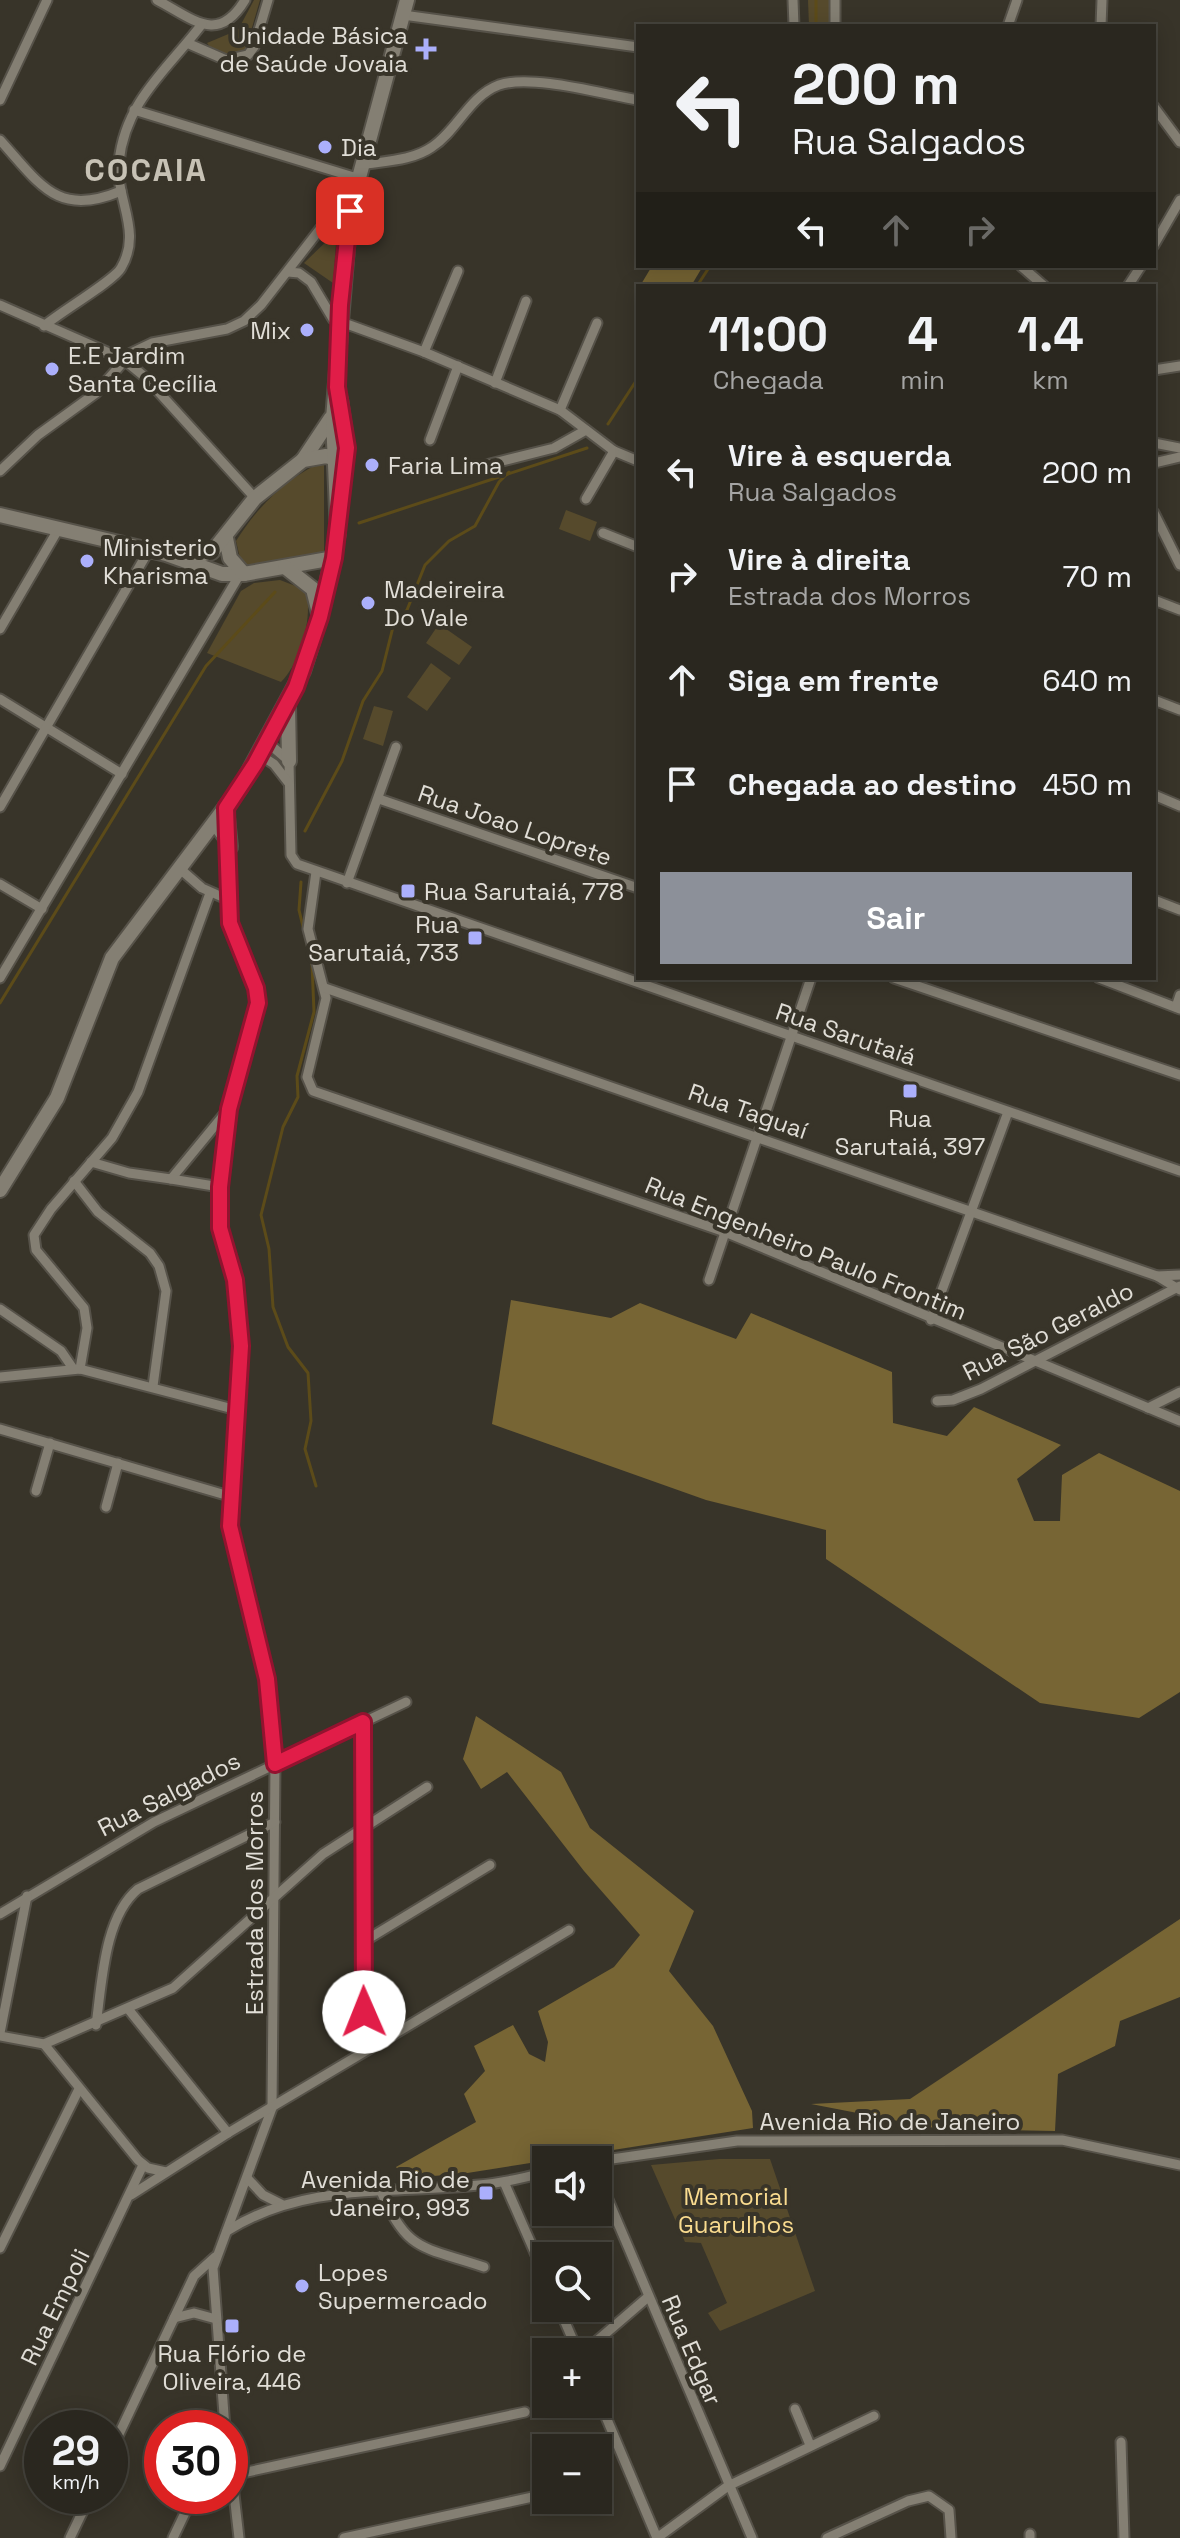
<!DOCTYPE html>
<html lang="pt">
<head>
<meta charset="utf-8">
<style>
	body { margin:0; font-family:"Space Grotesk",sans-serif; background:#36332c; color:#f1f3f6; height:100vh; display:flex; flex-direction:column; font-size:30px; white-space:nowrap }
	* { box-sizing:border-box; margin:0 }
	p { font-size:26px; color:#a5a5a4 }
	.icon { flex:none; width:44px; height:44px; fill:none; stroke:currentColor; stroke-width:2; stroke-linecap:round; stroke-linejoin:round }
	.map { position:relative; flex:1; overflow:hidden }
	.side { position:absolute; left:636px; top:284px; width:520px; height:696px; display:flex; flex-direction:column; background:#2a271f; border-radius:0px; box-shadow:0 4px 20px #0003,0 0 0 2px #46443d }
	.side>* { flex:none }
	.hud { position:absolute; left:636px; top:24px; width:520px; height:244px; border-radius:0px; box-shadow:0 4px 20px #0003,0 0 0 2px #46443d; background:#2a271f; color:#f1f3f6; overflow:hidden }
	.tools { position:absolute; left:532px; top:2146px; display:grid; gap:16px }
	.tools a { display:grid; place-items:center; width:80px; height:80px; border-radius:0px; background:#2a271f; box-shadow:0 4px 20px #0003,0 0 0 2px #46443d; font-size:40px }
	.speed { position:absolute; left:24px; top:2410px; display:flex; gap:16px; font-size:40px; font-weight:700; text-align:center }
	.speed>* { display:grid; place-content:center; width:104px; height:104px; border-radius:50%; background:#2a271f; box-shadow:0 4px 20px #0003,0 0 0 2px #46443d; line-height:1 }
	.speed small { font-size:20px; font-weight:400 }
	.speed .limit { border:12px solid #d22; background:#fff; color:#111 }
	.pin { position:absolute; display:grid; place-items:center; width:68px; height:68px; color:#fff; margin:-34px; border-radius:16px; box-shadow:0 4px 12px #0006 }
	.me { position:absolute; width:88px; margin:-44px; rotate:359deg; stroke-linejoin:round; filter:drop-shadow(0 0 6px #0008) }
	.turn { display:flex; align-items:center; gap:28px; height:168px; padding:0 24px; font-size:36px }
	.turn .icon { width:104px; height:104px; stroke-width:2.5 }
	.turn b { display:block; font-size:56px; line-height:68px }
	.lanes { display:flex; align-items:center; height:76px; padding:0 24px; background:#0003; justify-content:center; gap:40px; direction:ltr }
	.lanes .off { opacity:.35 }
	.eta { display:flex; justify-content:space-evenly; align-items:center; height:136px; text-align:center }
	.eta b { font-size:48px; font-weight:800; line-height:56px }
	.cta { display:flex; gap:16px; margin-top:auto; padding:16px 24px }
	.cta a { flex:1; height:92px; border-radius:0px; background:#8c9099; color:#fff; font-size:32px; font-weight:800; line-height:92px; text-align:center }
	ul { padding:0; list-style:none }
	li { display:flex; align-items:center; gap:24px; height:104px; padding:0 24px }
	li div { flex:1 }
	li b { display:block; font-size:30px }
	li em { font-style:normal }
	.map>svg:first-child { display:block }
	.green { fill:#564a2c }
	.forest { fill:#776534 }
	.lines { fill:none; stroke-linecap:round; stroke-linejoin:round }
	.stream { stroke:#5c4b19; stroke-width:3 }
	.street-casing { stroke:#565249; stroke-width:13 }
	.secondary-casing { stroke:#565249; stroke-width:18 }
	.street { stroke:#847f73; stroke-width:9 }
	.secondary { stroke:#847f73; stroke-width:14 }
	.route-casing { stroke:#92132f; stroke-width:20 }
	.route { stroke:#e11d48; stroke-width:14 }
	.poi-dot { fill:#abaffb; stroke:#383429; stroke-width:3 }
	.labels { text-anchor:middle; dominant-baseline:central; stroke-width:8; stroke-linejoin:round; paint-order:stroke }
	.poi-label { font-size:24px; fill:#e1ded7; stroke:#383429; text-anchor:start }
	.street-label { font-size:24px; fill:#e1ded7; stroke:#383429 }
	.park-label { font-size:24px; fill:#f9db8f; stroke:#383429 }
	.district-label { font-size:32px; font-weight:bold; letter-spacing:2px; fill:#c7c2b5; stroke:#383429 }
</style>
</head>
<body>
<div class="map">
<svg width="1180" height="2538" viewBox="0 0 1180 2538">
	<rect width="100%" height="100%" fill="#383429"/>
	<g class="green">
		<path d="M254,0H260L244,55C229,55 216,57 207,43L238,30Z"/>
		<polygon points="808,0 830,0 830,26 809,26"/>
		<polygon points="337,231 333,283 304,263"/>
		<path d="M324,461V552L247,565L240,558L236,541C258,506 286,478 324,461Z"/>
		<polygon points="566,510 597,522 590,541 559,529"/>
		<path d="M280,580L306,590C313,617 301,662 281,682L207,653L241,591L254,583Z"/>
		<polygon points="439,624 472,647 459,665 426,643"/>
		<polygon points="431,663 451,678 427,711 407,697"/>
		<polygon points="374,706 393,711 383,746 363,739"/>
		<polygon points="719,2159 770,2159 815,2291 720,2331 708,2313 727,2303 701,2243 685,2242 651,2165"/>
	</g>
	<g class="forest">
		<polygon points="652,266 703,266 691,286 640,286"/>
		<polygon points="511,1300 611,1318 640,1303 736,1339 751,1313 892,1372 893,1423 947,1436 974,1407 1061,1445 1017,1479 1034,1521 1060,1521 1062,1475 1099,1453 1180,1491 1180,1692 1139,1718 1040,1703 826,1559 826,1530 706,1500 492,1424"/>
		<polygon points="476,1716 561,1772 590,1828 694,1911 669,1971 713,2026 752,2111 753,2128 461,2174 404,2178 396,2167 476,2122 464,2094 485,2071 474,2046 513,2025 529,2054 545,2062 548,2042 538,2011 614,1967 640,1935 584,1871 507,1772 481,1789 463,1759"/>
		<polygon points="1180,1919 1180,1997 1120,2021 1115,2046 1058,2074 1055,2131 940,2129 811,2104 910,2099"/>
	</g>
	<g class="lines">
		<g class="stream">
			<polyline points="816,26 816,0"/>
			<polyline points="697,286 710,266"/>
			<polyline points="608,424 638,378"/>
			<polyline points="359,523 587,448"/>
			<polyline points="305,831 342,761 363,701 382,671 393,627 407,610 425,565 449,541 475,526 499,482 509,472"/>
			<polyline points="301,882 299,910 312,964 314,1012 297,1076 298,1097 283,1127 261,1215 269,1249 273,1307 288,1347 308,1373 311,1421 305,1449 316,1486"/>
			<polyline points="0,1003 206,666 275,592"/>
		</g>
		<defs>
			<g id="street">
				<path d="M157,0C193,19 218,45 245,0"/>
				<polyline points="793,0 794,26"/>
				<polyline points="403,15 638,47"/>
				<polyline points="835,26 835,0"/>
				<polyline points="1008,26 1017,0"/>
				<polyline points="1101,26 1102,0"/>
				<polyline points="187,43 226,60 248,55 254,47 268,0"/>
				<polyline points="0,100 47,0"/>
				<polyline points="1154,107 1180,142"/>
				<polyline points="134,110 357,178"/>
				<path d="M0,140C40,184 57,218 121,191"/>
				<path d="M361,165C384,161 412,161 432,147C457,131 469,96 499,85C532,74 602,94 638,100"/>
				<polyline points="1154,245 1180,200"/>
				<polyline points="1021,266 1044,286"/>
				<polyline points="288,272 299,273 311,282 333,319 424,352 560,410 614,451 638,461"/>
				<polyline points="1128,286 1141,266"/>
				<polyline points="0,305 123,359 145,377 255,498"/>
				<path d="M44,326C60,312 115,280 121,268C143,231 115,199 119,162C125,101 168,69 202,24"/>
				<polyline points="424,352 458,271"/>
				<polyline points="1154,370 1180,366"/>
				<polyline points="495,383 526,301"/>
				<polyline points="560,410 597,323"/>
				<polyline points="430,440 458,366"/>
				<polyline points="1154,443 1180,448"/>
				<polyline points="1154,463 1180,457"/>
				<polyline points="486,465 554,448 586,430"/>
				<polyline points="0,471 38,435 96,393 131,353 152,343 227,329 244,321 261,305 320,229 351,206"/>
				<polyline points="586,499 614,451"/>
				<polyline points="1154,513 1180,565"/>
				<polyline points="603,533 638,547"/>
				<polyline points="1154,600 1180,610"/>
				<polyline points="0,629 59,528"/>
				<polyline points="0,699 122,774"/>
				<polyline points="1154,700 1180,710"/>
				<polyline points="267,742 289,761 291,855 297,864 1180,1171"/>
				<polyline points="260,755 274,764 288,782"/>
				<polyline points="1154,795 1180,806"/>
				<polyline points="379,799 638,888"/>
				<polyline points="0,807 149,550"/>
				<polyline points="213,825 230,847 230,923 257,996 254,1025 229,1109 219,1199 220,1233 235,1280 241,1346 229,1496 230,1526 267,1679 275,1764 272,2108 213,2268 225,2428"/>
				<polyline points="179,868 202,888 229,900"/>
				<polyline points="316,872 308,929 326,998 307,1077 313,1091 725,1232 1180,1421"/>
				<polyline points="347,883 396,747"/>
				<polyline points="0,884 42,909"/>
				<polyline points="1154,900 1180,910"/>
				<polyline points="0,978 240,574"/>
				<polyline points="894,978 1180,1075"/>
				<polyline points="1099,978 1180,1009"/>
				<polyline points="325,988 1157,1276 1180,1290"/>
				<polyline points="1176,1007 1180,995"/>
				<polyline points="91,1162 129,1173 171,1179 227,1111"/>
				<polyline points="171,1179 220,1187"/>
				<polyline points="74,1181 98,1212 150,1253 159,1266 166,1291 153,1386"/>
				<polyline points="1157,1276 1180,1275"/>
				<polyline points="709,1280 811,978"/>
				<polyline points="0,1309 61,1351 72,1367"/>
				<polyline points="931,1320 1008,1112"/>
				<polyline points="80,1369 87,1328 84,1308 36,1250 34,1235 51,1209 112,1138 138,1092 210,893"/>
				<polyline points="0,1377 80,1369 237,1410"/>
				<polyline points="937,1401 953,1400 981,1389 1180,1286"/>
				<polyline points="1148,1408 1180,1392"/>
				<polyline points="0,1429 229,1496"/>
				<polyline points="36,1491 50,1443"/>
				<polyline points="106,1507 118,1463"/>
				<polyline points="363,1722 363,1991 366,2050"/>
				<polyline points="0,1914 154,1822 406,1702"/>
				<polyline points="363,1942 490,1865"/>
				<polyline points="129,2010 228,2133"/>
				<path d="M96,2025C102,1983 104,1917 138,1889L275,1822"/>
				<polyline points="0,2033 27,1896"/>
				<polyline points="0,2036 44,2044 173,1988 323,1854 427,1787"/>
				<polyline points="44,2044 138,2160 148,2168 166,2172"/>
				<polyline points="598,2161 737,2141 1062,2140 1180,2165"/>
				<polyline points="598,2176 752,2538"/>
				<polyline points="248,2179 263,2195 281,2204"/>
				<polyline points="504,2182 546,2278"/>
				<path d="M380,2189C407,2253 422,2246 484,2267"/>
				<polyline points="131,2195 228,2133 569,1930"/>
				<path d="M227,2231C305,2182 391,2194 479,2185C502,2183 524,2178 546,2172"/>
				<polyline points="0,2248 79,2089"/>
				<polyline points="559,2308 578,2352"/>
				<polyline points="174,2318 194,2313 216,2319"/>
				<polyline points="584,2352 648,2297"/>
				<polyline points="598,2398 657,2538"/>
				<polyline points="795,2409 810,2445"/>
				<polyline points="1121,2442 1124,2538"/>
				<polyline points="110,2453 194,2276 215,2257"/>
				<polyline points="230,2459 239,2538"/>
				<polyline points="0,2466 143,2165"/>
				<polyline points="233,2475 525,2412"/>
				<polyline points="1030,2534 1030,2538"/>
				<polyline points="70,2538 90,2496"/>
				<polyline points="173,2538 193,2496"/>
				<polyline points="344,2538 546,2494"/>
				<polyline points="657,2538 728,2486 874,2416"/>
				<polyline points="827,2538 908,2501 929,2496 949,2510 951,2538"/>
			</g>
			<g id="secondary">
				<polyline points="340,399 347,448 341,493"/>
				<polyline points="303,460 331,418"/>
				<polyline points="0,515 166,554 222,574 244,574 334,558"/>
				<polyline points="226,538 230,558 244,574"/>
				<polyline points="184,559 212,552 255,498 303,460 326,456 346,462"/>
				<polyline points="285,567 313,589 319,613"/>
				<polyline points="288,704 289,761"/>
				<polyline points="226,808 230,847"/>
				<polyline points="0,1190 57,1098 112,958 240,788 303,671 320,617 338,533 333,419 350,211 407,0"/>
			</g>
		</defs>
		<use href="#street" class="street-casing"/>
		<use href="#secondary" class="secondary-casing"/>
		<use href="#street" class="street"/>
		<use href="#secondary" class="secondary"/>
	</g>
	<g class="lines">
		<defs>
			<polyline id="route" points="350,211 340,305 337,387 347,448 334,558 320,617 296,687 255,764 226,808 230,923 256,988 258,1003 229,1109 220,1187 220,1228 235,1280 241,1346 230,1526 267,1679 275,1764 363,1722 364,2012"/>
		</defs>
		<use href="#route" class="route-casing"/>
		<use href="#route" class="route"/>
	</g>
	<g class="poi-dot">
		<path d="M422 37h8v8h8v8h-8v8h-8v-8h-8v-8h8z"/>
		<circle cx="325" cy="147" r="8"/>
		<circle cx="307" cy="330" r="8"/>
		<circle cx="52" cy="369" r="8"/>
		<circle cx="372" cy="465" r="8"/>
		<circle cx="87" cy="561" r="8"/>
		<circle cx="368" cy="603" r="8"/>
		<rect x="400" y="883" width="16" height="16" rx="4"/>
		<rect x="467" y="930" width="16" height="16" rx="4"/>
		<rect x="902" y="1083" width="16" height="16" rx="4"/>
		<rect x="478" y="2185" width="16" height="16" rx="4"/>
		<circle cx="302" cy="2286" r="8"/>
		<rect x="224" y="2318" width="16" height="16" rx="4"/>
	</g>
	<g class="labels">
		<g class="poi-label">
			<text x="408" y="35" text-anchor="end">Unidade Básica<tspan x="408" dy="28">de Saúde Jovaia</tspan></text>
			<text x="341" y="147">Dia</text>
			<text x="291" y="330" text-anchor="end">Mix</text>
			<text x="68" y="355">E.E Jardim<tspan x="68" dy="28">Santa Cecília</tspan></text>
			<text x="388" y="465">Faria Lima</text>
			<text x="103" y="547">Ministerio<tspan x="103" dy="28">Kharisma</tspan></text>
			<text x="384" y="589">Madeireira<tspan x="384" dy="28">Do Vale</tspan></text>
			<text x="424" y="891">Rua Sarutaiá, 778</text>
			<text x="459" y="924" text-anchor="end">Rua<tspan x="459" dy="28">Sarutaiá, 733</tspan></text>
			<text x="910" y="1118" text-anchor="middle">Rua<tspan x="910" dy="28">Sarutaiá, 397</tspan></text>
			<text x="470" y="2179" text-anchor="end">Avenida Rio de<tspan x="470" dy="28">Janeiro, 993</tspan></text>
			<text x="318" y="2272">Lopes<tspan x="318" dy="28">Supermercado</tspan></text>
			<text x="232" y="2353" text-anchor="middle">Rua Flório de<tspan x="232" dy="28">Oliveira, 446</tspan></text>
		</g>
		<g class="street-label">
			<text transform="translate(515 825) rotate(19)">Rua Joao Loprete</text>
			<text transform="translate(846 1034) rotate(19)">Rua Sarutaiá</text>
			<text transform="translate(748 1111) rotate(19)">Rua Taguaí</text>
			<text transform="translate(806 1248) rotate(22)">Rua Engenheiro Paulo Frontim</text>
			<text transform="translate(1048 1331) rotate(-27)">Rua São Geraldo</text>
			<text transform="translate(169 1794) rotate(-27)">Rua Salgados</text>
			<text transform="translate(254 1903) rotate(-90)">Estrada dos Morros</text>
			<text x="890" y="2121">Avenida Rio de Janeiro</text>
			<text transform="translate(55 2307) rotate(-64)">Rua Empoli</text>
			<text transform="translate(692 2350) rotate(67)">Rua Edgar</text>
		</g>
		<g class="park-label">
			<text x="736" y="2196">Memorial<tspan x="736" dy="28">Guarulhos</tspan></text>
		</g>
		<g class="district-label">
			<text x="146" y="170">COCAIA</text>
		</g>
	</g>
</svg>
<div class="tools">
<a><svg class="icon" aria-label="sound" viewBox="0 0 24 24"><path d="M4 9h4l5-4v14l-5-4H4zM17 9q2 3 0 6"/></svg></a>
<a><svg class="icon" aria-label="search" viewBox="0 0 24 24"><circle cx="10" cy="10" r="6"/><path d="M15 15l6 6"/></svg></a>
<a>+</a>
<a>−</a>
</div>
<div class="speed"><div>29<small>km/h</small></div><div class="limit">30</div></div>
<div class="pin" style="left:350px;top:211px;background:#d93025"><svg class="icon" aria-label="arrive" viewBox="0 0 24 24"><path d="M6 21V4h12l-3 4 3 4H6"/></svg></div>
<svg class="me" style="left:364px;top:2012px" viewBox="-20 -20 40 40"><circle r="19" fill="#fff"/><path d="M0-13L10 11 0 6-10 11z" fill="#e11d48"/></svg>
<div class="hud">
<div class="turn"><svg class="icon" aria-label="left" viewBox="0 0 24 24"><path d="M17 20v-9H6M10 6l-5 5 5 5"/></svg><div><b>200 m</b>Rua Salgados</div></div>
<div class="lanes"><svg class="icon" aria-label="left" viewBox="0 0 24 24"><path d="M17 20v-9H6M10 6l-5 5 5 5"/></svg><svg class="icon off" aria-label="ahead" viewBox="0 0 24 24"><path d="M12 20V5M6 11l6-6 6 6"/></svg><svg class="icon off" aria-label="right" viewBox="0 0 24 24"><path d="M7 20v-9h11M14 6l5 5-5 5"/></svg></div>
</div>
<section class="side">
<div class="eta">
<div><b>11:00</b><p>Chegada</p></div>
<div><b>4</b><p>min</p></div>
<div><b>1.4</b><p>km</p></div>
</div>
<ul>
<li><svg class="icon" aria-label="left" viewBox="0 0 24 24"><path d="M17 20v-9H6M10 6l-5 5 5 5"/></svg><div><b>Vire à esquerda</b><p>Rua Salgados</p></div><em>200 m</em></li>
<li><svg class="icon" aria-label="right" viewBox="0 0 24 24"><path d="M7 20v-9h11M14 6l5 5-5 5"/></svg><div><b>Vire à direita</b><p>Estrada dos Morros</p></div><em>70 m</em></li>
<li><svg class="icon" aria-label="ahead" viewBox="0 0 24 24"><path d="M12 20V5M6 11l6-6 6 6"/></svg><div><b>Siga em frente</b></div><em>640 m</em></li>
<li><svg class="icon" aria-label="arrive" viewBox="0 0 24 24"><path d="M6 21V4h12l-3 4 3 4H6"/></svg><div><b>Chegada ao destino</b></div><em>450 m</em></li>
</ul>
<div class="cta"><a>Sair</a></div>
</section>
</div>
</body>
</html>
